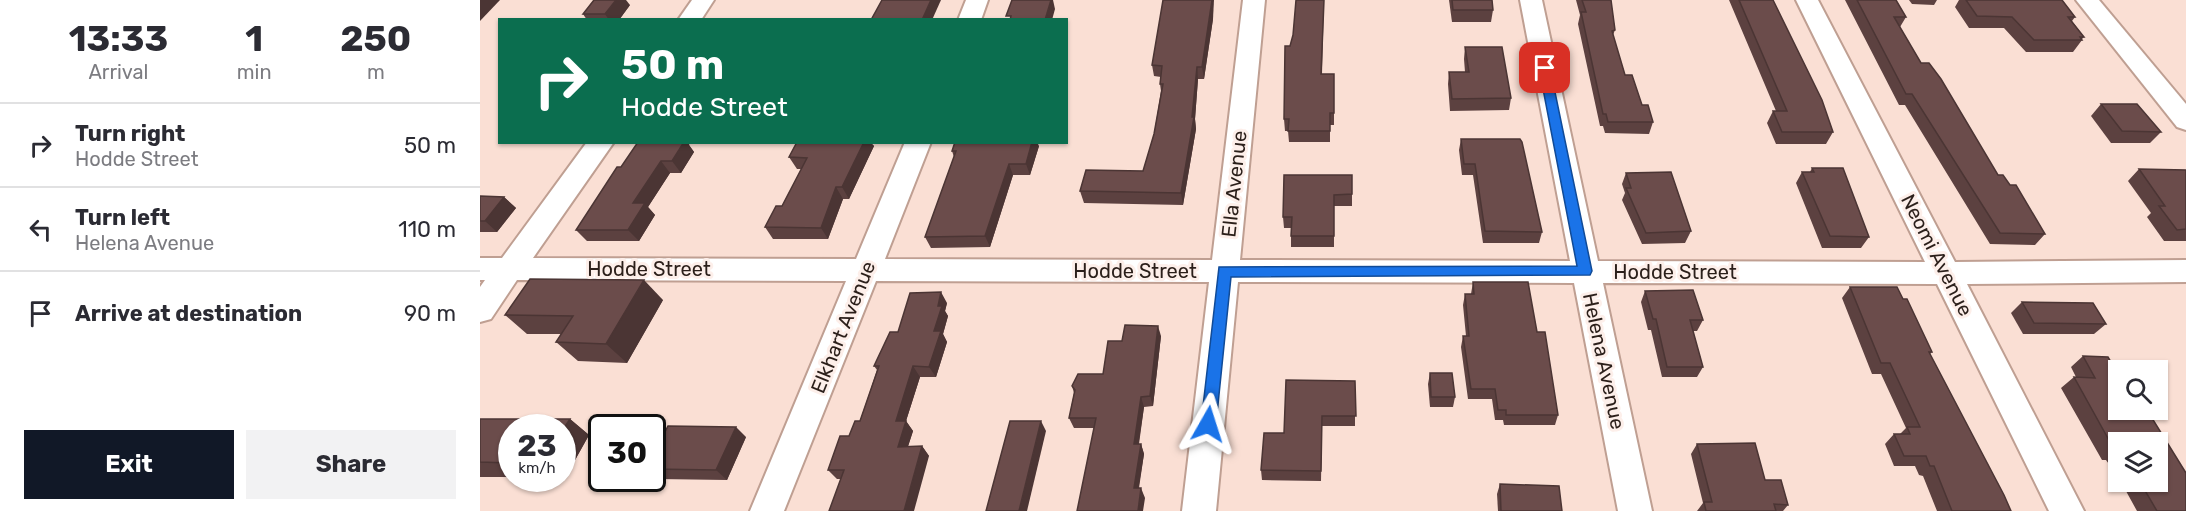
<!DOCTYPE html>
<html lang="en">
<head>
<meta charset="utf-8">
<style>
	body { margin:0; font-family:Rubik,sans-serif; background:#f2f2f3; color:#2b2b33; height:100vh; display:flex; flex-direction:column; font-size:22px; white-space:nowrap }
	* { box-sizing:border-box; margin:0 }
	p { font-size:20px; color:#7c7c81 }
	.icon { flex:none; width:33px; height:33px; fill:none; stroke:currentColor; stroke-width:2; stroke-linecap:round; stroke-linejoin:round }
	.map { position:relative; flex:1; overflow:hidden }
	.panel { display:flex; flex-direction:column; background:#fff; width:480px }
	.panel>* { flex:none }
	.banner { position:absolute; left:18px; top:18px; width:570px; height:126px; border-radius:0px; box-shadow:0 2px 4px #0004; background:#0b6e4f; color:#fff; overflow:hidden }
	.fabs { position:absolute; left:1628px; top:360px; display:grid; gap:12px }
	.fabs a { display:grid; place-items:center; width:60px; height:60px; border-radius:0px; background:#fff; box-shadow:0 2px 4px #0004; font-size:30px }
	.speed { position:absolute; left:18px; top:414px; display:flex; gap:12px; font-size:30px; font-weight:700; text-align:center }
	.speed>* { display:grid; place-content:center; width:78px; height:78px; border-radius:50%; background:#fff; box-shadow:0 2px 4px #0004; line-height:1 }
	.speed small { font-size:15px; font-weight:400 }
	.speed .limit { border:3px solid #111; border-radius:9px; background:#fff; color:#111 }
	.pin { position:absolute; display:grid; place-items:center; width:51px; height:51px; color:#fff; margin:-26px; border-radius:12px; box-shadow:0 3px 9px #0006 }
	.me { position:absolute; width:66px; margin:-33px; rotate:6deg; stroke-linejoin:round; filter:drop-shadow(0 0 4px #0008) }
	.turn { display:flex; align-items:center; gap:21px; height:126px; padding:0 24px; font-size:27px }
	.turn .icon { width:78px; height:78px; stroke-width:2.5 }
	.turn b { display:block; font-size:42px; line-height:51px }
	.eta { display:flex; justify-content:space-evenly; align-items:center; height:102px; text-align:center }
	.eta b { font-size:36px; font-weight:700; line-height:42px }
	.cta { display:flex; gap:12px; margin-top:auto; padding:12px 24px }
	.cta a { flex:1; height:69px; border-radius:0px; background:#111827; color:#fff; font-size:24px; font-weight:700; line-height:69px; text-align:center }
	.cta a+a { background:#f2f2f3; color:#2b2b33 }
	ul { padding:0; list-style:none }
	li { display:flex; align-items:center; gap:18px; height:84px; padding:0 24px; border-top:2px solid #e1e1e2 }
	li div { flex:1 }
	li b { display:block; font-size:22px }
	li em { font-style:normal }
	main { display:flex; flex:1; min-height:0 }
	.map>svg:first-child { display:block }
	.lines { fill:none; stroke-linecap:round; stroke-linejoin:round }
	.minor-casing { stroke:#bf9f92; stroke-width:4 }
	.minor { fill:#fff; fill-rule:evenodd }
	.wall { fill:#5c4140 }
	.shaded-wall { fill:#4b3534 }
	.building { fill:#6b4c4b; stroke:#4b3534; stroke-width:1.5 }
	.route { fill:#1a73e8; stroke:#114b97; stroke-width:1.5 }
	.labels { text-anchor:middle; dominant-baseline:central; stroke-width:6; stroke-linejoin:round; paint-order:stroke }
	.street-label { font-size:20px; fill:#2b1f1a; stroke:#fdefea }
</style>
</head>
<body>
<main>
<section class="panel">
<div class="eta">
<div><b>13:33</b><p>Arrival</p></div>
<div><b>1</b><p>min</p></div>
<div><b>250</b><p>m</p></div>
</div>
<ul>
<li><svg class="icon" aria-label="right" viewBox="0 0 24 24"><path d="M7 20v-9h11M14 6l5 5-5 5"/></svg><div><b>Turn right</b><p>Hodde Street</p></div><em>50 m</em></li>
<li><svg class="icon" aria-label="left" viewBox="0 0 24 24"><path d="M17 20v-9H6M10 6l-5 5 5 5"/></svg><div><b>Turn left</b><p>Helena Avenue</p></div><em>110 m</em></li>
<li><svg class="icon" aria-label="arrive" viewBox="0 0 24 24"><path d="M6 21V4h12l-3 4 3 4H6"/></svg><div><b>Arrive at destination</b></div><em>90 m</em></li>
</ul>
<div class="cta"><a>Exit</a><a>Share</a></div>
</section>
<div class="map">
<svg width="1706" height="511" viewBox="0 0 1706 511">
	<rect width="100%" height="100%" fill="#fadfd4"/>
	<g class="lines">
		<defs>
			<g id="minor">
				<polygon points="212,0 234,0 221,20 198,20"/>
				<polygon points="486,0 508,0 501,20 478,20"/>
				<polygon points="763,0 785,0 760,260 1090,261 1040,0 1062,0 1118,261 1445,262 1316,0 1338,0 1475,262 1706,260 1706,282 1487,284 1604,511 1569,511 1457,284 1123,283 1172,511 1138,511 1094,283 758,282 736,511 702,511 729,282 396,281 304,511 270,511 366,281 37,280 11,319 0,322 0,287 5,280 0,280 0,258 22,258 107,142 134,142 53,258 376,259 425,142 451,142 405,259 732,260"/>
				<polygon points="1596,0 1619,0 1706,104 1706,130 1697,127"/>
			</g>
		</defs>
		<use href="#minor" class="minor-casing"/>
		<use href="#minor" class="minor"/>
	</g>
	<g class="wall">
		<polygon points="844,0 842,74 854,74 854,125 850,125 850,142 809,142 808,131 805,131 804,119"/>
		<polygon points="969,0 1012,0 1013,10 1011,22 972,22"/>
		<polygon points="1096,0 1131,0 1135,30 1133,35 1145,75 1162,105 1173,122 1169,134 1125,133 1123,126 1120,126 1098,24 1100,15"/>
		<polygon points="1249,0 1293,0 1353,132 1346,144 1296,144 1287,123 1293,111 1296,111"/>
		<polygon points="1365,0 1416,0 1426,17 1420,27 1441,63 1518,175 1530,185 1565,234 1555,245 1510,244 1425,105 1419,105"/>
		<polygon points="1429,0 1457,0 1454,5 1432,4"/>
		<polygon points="1479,0 1582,0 1595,17 1592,21 1604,37 1602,39 1602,40 1593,52 1546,52 1524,28 1489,28 1475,7"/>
		<polygon points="150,5 139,20 107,20 103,14"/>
		<polygon points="733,19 724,79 718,79 715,119 716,129 703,205 604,203 600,191 663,171 674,134 681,91 680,84 681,77 674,76 672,65"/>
		<polygon points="985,47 1031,98 1029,110 970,111 968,84 969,72 985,72 984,59"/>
		<polygon points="1621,104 1681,132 1670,143 1631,143 1611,116"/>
		<polygon points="981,139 1062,232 1059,243 1003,243 993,175 982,175 979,150"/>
		<polygon points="317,142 393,142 392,144 394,146 369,199 363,199 348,239 293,239 285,227 302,206 322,169 317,169 309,157"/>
		<polygon points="209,145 214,152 201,173 190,173 168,207 175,215 159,241 107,241 96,230 141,167"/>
		<polygon points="559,146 550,175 533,175 510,247 451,248 445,237 474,157 472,151"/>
		<polygon points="1332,168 1389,237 1381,248 1342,248 1316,183 1322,172 1330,172"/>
		<polygon points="1659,169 1706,170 1706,241 1684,241 1667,217 1671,213 1648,181"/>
		<polygon points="1146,173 1211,231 1205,243 1162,244 1142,200 1145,193 1142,184"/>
		<polygon points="872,175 872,206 854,206 854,247 811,247 811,228 804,228 803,217"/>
		<polygon points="0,196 24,197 36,208 17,232 0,232"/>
		<polygon points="993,282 1057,332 1078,415 1075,425 1024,425 1023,420 1015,420 1012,399 988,399 981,347 983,336 986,336 983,305 985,294 991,294"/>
		<polygon points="1370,287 1423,299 1452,352 1450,354 1531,511 1457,511 1443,476 1439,475 1435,466 1414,466 1405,444 1414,434 1420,434 1426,428 1401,374 1392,374 1362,298"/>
		<polygon points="1165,291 1223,320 1217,331 1213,331 1223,367 1217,377 1182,377 1171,330 1168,330 1161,302"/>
		<polygon points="183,300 147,363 98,361 76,342 81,334 47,334 25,315"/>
		<polygon points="1542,302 1626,324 1614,334 1543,334 1531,313"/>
		<polygon points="467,303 465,311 468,316 463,334 467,342 456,377 440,377 426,421 433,431 428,446 442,446 449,456 361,479 357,479 348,470 369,436 380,421 397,370 394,366 418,332"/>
		<polygon points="681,336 673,406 664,407 659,444 661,444 664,454 659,488 665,498 614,428 594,428 589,418 594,393 592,386 623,374 642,341"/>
		<polygon points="1603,356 1638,410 1669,410 1668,410 1706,511 1657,511 1641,482 1677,482 1638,442 1638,477 1626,460 1622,460 1581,388 1594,377 1596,377 1591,367"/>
		<polygon points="950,373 975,397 973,407 950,407 948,384"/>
		<polygon points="875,381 875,426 842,426 841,481 782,480 781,470 804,433"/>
		<polygon points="0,419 90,419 109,435 85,478 82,477 82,428 32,428 32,477 0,477"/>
		<polygon points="266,437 247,480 178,479 172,474 172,457"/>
		<polygon points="1217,444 1285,480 1308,505 1303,511 1217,511 1223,503 1211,454"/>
		<polygon points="1020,484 1082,511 1018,511 1017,494"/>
	</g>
	<g class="shaded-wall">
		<polygon points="0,0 20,0 0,21"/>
		<polygon points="136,0 146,0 150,5 139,20 129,20 125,14"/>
		<polygon points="451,0 461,0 452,20 442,20"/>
		<polygon points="571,0 573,0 575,9 572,20 565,20"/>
		<polygon points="732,0 734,0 733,19 724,79 722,67"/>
		<polygon points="717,67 718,79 715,119 716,129 703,205 701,193 712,117"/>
		<polygon points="197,142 210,142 209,145 214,152 201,173 192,161"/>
		<polygon points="384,142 393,142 392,144 394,146 369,199 362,187"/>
		<polygon points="552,142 557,142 559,146 550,175 546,164"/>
		<polygon points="181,161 190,173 168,207 175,215 159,241 148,230 153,203"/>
		<polygon points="529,164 533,175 510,247 505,236"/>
		<polygon points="356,187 363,199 348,239 341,228"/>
		<polygon points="24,197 36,208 17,232 5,221"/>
		<polygon points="164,280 183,300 147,363 126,344"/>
		<polygon points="461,292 467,303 465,311 468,316 463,334 467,342 456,377 449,367 458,306"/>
		<polygon points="678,326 681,336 673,406 670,396"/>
		<polygon points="433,366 440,377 426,421 433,431 425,456 418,447 416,421"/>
		<polygon points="661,397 664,407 657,454 654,444"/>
		<polygon points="90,419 109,435 85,478 82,476 82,431"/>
		<polygon points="561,421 566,431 547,511 539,511"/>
		<polygon points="256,427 266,437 247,480 236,470"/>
		<polygon points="661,444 664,454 657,497 654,488"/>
		<polygon points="442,446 449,456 434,511 424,511"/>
		<polygon points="661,488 665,498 663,511 658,511"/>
	</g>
	<g class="building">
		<polygon points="114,0 136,0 125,14 103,14"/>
		<polygon points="402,0 451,0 442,20 391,20"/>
		<polygon points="532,0 571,0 565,20 530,20 531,16 526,16"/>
		<polygon points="683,0 732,0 722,67 717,67 712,117 714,117 701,193 600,191 606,170 663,171 674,134 683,84 680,84 682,66 672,65"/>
		<polygon points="816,0 844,0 841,74 854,74 854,113 850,113 850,131 808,131 809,119 804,119 805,46 810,46 813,35"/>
		<polygon points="972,0 1012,0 1013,10 973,10"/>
		<polygon points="1102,0 1131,0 1135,30 1132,31 1145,75 1152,75 1162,105 1168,105 1173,122 1128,122 1126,114 1123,114 1101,12 1106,12"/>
		<polygon points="1259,0 1293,0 1342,100 1353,132 1302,132 1293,111 1307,111"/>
		<polygon points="1377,0 1416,0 1426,17 1414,17 1441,63 1449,63 1461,79 1518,175 1523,175 1530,185 1536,185 1565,234 1520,233 1432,94 1426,94"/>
		<polygon points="1486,0 1582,0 1595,17 1588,17 1604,37 1600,37 1602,40 1554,40 1532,17 1497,16"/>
		<polygon points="985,47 1022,47 1031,98 972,99 969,72 989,72"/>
		<polygon points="1621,104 1657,104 1681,132 1642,131"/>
		<polygon points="981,139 1040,139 1042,142 1062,232 1005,231 995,164 984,164"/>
		<polygon points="158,142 204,142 192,161 181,161 153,203 165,203 148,230 96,230 137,167 141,167"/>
		<polygon points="317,142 384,142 362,187 356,187 341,228 285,227 296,206 302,206 327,158 309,157"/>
		<polygon points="475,142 552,142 546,164 529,164 505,236 445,237 476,151 472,151"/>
		<polygon points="1332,168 1363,168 1389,237 1350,236 1322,172 1334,172"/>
		<polygon points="1659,169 1706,170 1706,229 1697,230 1679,206 1685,206"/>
		<polygon points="1191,172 1211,231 1166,233 1146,188 1151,188 1146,173"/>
		<polygon points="804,175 872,175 872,194 854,195 854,236 811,236 812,217 803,217"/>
		<polygon points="0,196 24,197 5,221 0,221"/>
		<polygon points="50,279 164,280 126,344 76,342 93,316 25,315"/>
		<polygon points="993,282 1048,282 1057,332 1065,332 1078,415 1026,415 1026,410 1018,410 1015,389 991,389 983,336 989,336 985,294 994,294"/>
		<polygon points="1370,287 1417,287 1423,299 1427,299 1452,352 1449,352 1524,495 1531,511 1472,511 1454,466 1450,466 1446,456 1424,456 1414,434 1430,434 1427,427 1440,427 1410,363 1401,363"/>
		<polygon points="1213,290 1223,320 1210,320 1223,367 1187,367 1176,319 1173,319 1165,291"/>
		<polygon points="461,292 458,306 462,306 454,331 461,331 449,367 433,366 416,421 426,421 418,447 442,446 424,511 349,511 364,470 348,470 360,436 369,436 375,421 380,421 399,366 394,366 410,332 418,332 430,293"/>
		<polygon points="1542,302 1613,303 1626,324 1554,323"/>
		<polygon points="645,325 678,326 670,396 661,397 654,444 661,444 654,488 661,488 658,511 597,511 616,418 589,418 595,390 592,386 598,374 623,374 628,341 642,341"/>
		<polygon points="1603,356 1628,357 1638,374 1638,410 1667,410 1706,473 1706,511 1677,511 1660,482 1677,482 1677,442 1638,442 1638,451 1635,451 1594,377 1615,378"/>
		<polygon points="950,373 972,373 975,397 951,397"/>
		<polygon points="806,380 875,381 876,416 842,416 841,471 781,470 784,433 804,433"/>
		<polygon points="0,419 90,419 82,431 82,428 32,428 32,463 0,462"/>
		<polygon points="530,421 561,421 539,511 506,511"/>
		<polygon points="188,426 256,427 236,470 172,469 172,457"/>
		<polygon points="1275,443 1285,480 1301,480 1308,505 1294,504 1296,511 1226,511 1224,502 1232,502 1217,444"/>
		<polygon points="1020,484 1079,486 1082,511 1021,511"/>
	</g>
	<polygon class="route" points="1065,64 1070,68 1112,271 1110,275 751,277 736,424 734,429 728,431 723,429 721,424 739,267 1097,266 1059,68"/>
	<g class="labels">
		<g class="street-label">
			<text transform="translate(754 184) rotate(-84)">Ella Avenue</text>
			<text transform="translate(1457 255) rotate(63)">Neomi Avenue</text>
			<text x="169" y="269">Hodde Street</text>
			<text x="655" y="271">Hodde Street</text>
			<text x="1195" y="272">Hodde Street</text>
			<text transform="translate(363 327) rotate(-68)">Elkhart Avenue</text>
			<text transform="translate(1124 361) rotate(78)">Helena Avenue</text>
		</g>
	</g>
</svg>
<div class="fabs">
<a><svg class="icon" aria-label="search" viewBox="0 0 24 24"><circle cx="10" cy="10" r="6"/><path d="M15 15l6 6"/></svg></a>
<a><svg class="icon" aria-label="layers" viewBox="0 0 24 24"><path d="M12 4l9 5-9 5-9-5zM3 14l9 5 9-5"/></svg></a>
</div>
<div class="speed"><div>23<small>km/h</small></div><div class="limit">30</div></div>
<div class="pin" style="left:1065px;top:68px;background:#d93025"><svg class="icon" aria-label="arrive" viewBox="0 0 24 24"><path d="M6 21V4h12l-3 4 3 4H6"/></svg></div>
<svg class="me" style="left:728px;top:424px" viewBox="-20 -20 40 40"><path d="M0-17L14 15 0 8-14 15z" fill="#1a73e8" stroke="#fff" stroke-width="4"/></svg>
<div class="banner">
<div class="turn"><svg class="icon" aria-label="right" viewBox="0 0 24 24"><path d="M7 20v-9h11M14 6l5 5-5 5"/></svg><div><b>50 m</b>Hodde Street</div></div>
</div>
</div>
</main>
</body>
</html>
